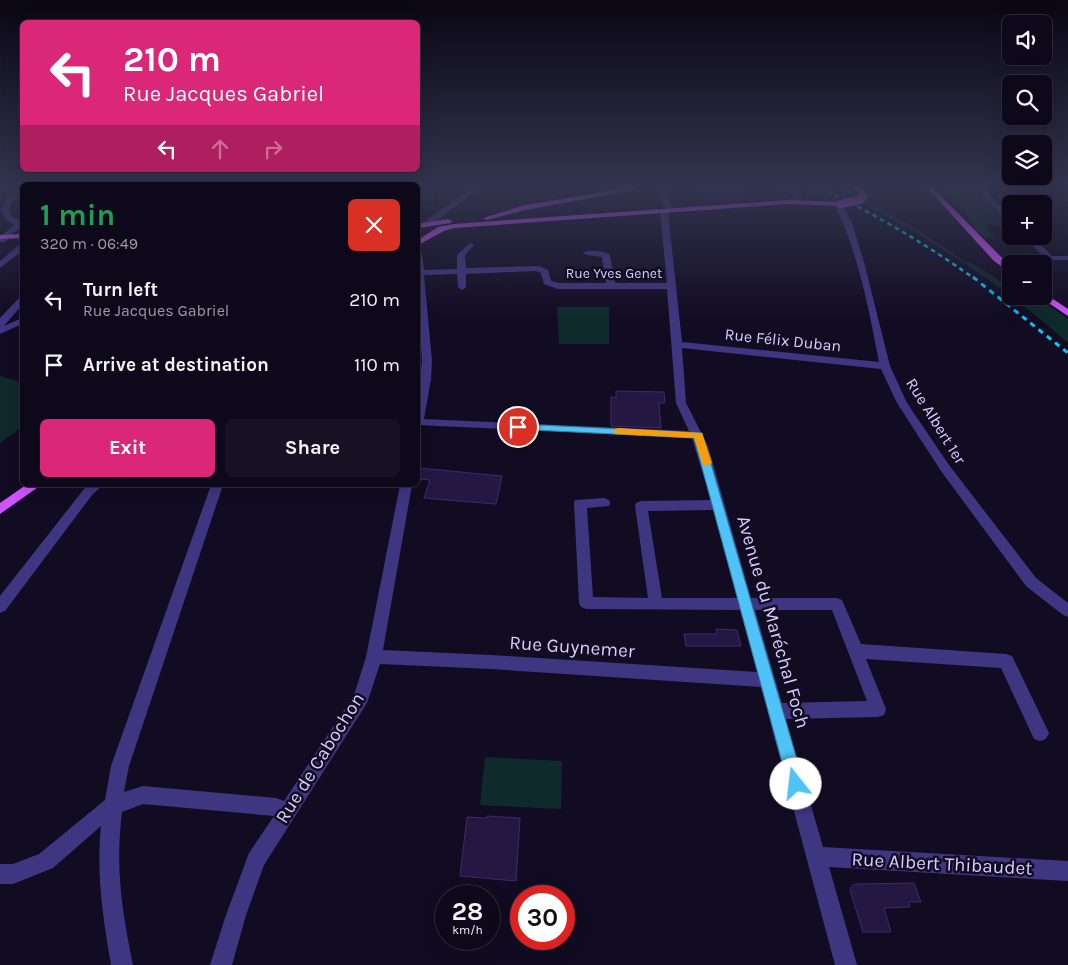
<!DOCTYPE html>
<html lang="en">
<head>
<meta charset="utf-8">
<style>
	body { margin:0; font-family:Karla,sans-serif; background:#171223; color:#f1f3f6; height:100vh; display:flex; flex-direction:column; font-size:19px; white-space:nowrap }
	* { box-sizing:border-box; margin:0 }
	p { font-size:16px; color:#9b9aa2 }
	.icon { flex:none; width:28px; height:28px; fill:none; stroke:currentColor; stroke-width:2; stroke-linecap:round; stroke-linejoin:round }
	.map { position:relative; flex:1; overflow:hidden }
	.panel { position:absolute; left:20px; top:182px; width:400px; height:305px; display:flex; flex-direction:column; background:#0e091a; border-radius:8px; box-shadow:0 5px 20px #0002,0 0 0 1px #2e2a39 }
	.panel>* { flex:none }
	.guide { position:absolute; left:20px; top:20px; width:400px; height:152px; border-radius:8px; box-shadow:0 5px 20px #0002,0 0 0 1px #2e2a39; background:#db2777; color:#fff; overflow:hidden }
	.tools { position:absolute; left:1002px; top:15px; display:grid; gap:10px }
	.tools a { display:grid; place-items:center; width:50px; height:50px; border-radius:8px; background:#0e091a; box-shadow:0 5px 20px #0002,0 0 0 1px #2e2a39; font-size:25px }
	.speed { position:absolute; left:435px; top:885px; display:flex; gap:10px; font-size:25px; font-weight:700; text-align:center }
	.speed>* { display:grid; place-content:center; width:65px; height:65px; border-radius:50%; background:#0e091a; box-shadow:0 5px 20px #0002,0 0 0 1px #2e2a39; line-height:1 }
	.speed small { font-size:12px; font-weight:400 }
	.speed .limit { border:8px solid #d22; background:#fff; color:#111 }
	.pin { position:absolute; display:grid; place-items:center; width:42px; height:42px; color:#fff; margin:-21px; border:2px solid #fff; border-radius:50%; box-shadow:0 1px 5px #0007 }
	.me { position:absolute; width:55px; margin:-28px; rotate:344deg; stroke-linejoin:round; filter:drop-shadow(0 0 4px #0008) }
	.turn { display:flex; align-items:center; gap:18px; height:105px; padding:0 20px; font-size:22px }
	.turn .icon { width:65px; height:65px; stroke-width:2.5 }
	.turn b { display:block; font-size:35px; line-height:42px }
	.lanes { display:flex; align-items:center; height:48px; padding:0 20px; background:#0003; justify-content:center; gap:25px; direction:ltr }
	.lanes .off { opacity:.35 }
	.round { display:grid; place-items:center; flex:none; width:52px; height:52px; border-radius:8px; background:#171223 }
	.head { display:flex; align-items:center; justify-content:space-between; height:85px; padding:0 20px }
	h1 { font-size:30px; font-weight:700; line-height:38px; color:#1e9e55 }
	.primary-button { display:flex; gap:10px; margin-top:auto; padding:10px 20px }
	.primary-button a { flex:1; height:58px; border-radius:8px; background:#db2777; color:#fff; font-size:20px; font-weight:700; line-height:58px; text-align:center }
	.primary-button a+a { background:#171223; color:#f1f3f6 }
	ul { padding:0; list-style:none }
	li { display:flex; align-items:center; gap:15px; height:65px; padding:0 20px }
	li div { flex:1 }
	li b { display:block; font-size:19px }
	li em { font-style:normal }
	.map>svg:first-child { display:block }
	.green { fill:#0f2a2c }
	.building { fill:#241843; stroke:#3d2970 }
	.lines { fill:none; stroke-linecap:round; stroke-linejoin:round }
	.minor { fill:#3f3682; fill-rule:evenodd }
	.major { fill:#ce54ff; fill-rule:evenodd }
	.rail-far1 { stroke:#00caf8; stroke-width:2.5; stroke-dasharray:4.5 4; stroke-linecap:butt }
	.rail { stroke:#00caf8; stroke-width:3; stroke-dasharray:5.5 5; stroke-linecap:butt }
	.major-bridge { stroke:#ce54ff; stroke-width:8 }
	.route { fill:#4fc3f7; stroke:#337fa1 }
	.slow { fill:#f59e0b }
	.labels { text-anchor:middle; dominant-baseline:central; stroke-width:5; stroke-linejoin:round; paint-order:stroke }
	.far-street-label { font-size:14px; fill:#d7cdff; stroke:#120c22 }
	.street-label { font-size:16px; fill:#d7cdff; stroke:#120c22 }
	.near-street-label { font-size:19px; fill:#d7cdff; stroke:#120c22 }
</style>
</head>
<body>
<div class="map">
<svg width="1068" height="965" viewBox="0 0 1068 965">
	<rect width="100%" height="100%" fill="#120c22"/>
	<g class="green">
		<polygon points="417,184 455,184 452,187 459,189 445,187 432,194 436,196 430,200 422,202 425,203 424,204 434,206 430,209 418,206 418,193 422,192 418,191 418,189 422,186"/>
		<polygon points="783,184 803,184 843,202 825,200 798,188 795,189"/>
		<polygon points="822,184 850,184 859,197 854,199"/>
		<polygon points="938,184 969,184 1011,224 1011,229 989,224 987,230 997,239 983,237 974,227 967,213"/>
		<path d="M866,200L921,232L967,263L970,262L1001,282L1011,281V296H1036L1068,319V343C1006,288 934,240 860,202Z"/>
		<polygon points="557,307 609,307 609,344 559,344"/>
		<polygon points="0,376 22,382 22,427 0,443"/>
		<polygon points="485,757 562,761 561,809 480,805"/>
	</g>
	<g class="building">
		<polygon points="695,184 740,184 748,198 702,198"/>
		<polygon points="616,391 664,392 665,403 659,403 661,428 611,426 611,397 616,398"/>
		<polygon points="419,468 502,476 496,504 424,498 430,480 418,479"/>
		<polygon points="716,629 737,630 741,646 686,646 684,634 717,634"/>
		<polygon points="487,816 520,818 516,881 460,876 467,817 487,818"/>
		<polygon points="914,883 921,902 909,902 910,907 884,908 891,932 863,932 850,890 854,884"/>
	</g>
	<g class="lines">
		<g class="minor">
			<polygon points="115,184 122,184 115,185"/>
			<polygon points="128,184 136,184 128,185"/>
			<rect x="281" y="184" width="7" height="1"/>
			<rect x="408" y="184" width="6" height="1"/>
			<polygon points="478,184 486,184 428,227 422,227 422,223"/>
			<path d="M656,184H663L673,210L668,212L682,342L879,362C869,311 858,250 834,204L841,202L852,223L864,262L890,366L907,403L949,465L1036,578L1068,603V617L1063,615L1026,586L941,471L897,403L881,369L682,348L686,403L708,446L751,598H837L842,600L861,644L1006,654L1012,656L1049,733L1046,739L1040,741L1034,739L1001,668L866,659L886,709L884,715L878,717L786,719L823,847L1068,861V881L829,867L857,965H835L761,687L491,669L380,664L367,703L264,865L246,915L232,965H210L226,915L249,853L274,816L143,804L122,812C115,868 122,911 133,965H111C103,918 96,874 101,826L53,868L13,884H0V864H13L39,854L105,800L111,766L211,485H223L129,766L124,792L143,786L276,798L284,801L354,695L366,657L400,485H412L383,650L491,655L757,672L740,610L586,609L581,607L579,603L574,503L575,500L604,498L609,500L610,503L609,506L587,508L593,597L648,598L635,506L636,503L641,501L711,500L692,438L418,425V394L422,361L418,302V252L422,254L424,270L457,269V255L470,243L474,245L465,255L466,268L539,266L548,270L551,281L559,283H606L602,257L587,255L583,253C589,249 604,251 610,255L615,283H667L660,211L665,209ZM536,271L541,273L544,284L558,289H667L676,403L689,431L424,419L431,379L432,361L424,275L457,274L458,287L462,290L466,287V274ZM713,510L737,598H662L648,511ZM755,610H832L867,701L782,703Z"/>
			<polygon points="774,184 783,184 800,193 802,199 785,204 785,200 794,198 794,195"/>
			<polygon points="972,184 979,184 1011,217 1011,223 1008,223"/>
			<polygon points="22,186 22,193 11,204 9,210 11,216 22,222 22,227 13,233 5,242 0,242 0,237 14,225 5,219 1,210 5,201 18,190 0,191 0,187"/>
			<polygon points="1023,236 1032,236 1052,256 1068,256 1068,260 1047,260"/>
			<polygon points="19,245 22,245 22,251 0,268 0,261"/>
			<polygon points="22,297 22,305 4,326 22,318 22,324 0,334 0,327 3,326 0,327 0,318 19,298"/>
			<polygon points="89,485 103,485 92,495 5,611 0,613 0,596 84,489"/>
		</g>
		<g class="major">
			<polygon points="634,184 646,184 624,192 525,210 487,220 483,218 525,205 604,192"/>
			<path d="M851,184H858L868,197C865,201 862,203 857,202L856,200L860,197Z"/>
			<polygon points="919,184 927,184 936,191 1011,267 1011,273 994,261 932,193"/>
			<polygon points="788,200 841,202 845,204 841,206 788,204 454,228 444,231 418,245 418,240 438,227 454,224"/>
			<polygon points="448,219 452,221 451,223 418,228 418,224"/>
			<polygon points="22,234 22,238 0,239 0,235"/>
			<polygon points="1044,293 1068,309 1068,316 1041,298 1040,296 1044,296"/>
			<polygon points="26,485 41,485 0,514 0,503"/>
		</g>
		<path class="rail-far1" d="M812,184C870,211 923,242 975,279"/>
		<polyline class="rail" points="973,277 1068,353"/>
		<polyline class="major-bridge" points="841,204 860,200"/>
	</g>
	<linearGradient id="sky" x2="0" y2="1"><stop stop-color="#0a0713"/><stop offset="0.58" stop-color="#33344f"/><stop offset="1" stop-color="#33344f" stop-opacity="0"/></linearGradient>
	<rect width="1068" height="319" fill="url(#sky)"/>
	<polygon class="route" points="518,424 702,433 804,784 802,790 796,792 790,790 788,784 694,438 514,429 513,427 514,425"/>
	<polygon class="slow" points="618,428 702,433 712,463 707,466 703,465 694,438 615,434 613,432 615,429"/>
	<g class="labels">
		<g class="far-street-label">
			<text x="614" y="273">Rue Yves Genet</text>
		</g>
		<g class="street-label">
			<text transform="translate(783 340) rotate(6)">Rue Félix Duban</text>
			<text transform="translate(936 421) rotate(58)">Rue Albert 1er</text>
		</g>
		<g class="near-street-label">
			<text transform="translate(773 622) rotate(74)">Avenue du Maréchal Foch</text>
			<text transform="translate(572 647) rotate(4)">Rue Guynemer</text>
			<text transform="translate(320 758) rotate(-58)">Rue de Cabochon</text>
			<text transform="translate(942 864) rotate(3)">Rue Albert Thibaudet</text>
		</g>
	</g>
</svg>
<div class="tools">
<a><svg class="icon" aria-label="sound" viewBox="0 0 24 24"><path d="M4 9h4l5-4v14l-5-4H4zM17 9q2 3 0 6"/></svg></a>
<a><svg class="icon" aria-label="search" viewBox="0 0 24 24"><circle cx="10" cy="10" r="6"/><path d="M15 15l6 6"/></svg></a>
<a><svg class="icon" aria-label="layers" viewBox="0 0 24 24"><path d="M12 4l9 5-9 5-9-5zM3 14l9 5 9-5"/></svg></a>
<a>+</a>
<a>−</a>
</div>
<div class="speed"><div>28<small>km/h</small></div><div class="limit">30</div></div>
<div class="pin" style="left:518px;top:427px;background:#d93025"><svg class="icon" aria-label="arrive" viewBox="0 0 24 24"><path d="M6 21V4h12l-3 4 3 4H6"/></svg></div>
<svg class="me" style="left:796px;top:784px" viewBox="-20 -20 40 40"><circle r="19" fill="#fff"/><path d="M0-13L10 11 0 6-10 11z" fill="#4fc3f7"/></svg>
<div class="guide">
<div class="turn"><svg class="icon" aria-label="left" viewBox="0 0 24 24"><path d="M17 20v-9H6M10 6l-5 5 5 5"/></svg><div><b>210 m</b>Rue Jacques Gabriel</div></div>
<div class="lanes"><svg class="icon" aria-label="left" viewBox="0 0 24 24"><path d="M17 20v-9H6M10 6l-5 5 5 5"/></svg><svg class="icon off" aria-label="ahead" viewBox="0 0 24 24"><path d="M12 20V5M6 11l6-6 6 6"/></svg><svg class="icon off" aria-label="right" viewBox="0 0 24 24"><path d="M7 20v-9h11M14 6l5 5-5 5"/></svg></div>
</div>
<section class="panel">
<div class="head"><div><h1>1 min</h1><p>320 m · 06:49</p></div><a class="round" style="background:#d93025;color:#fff"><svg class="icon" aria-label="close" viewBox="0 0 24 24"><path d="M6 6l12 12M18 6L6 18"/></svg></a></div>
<ul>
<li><svg class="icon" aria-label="left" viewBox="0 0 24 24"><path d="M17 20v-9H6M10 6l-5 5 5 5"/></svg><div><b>Turn left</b><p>Rue Jacques Gabriel</p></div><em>210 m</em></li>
<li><svg class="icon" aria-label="arrive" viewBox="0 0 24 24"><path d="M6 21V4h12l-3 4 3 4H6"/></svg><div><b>Arrive at destination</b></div><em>110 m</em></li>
</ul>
<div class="primary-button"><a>Exit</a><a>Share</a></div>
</section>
</div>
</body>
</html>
